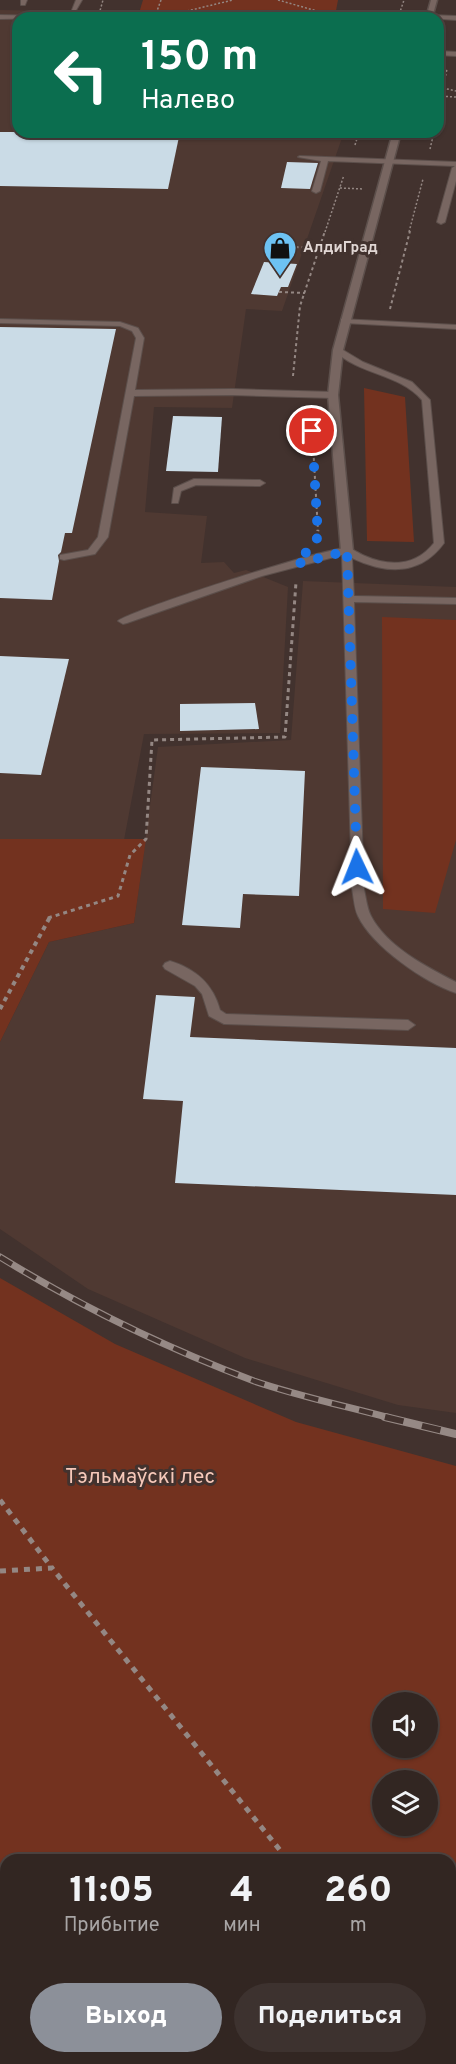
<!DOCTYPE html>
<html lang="ru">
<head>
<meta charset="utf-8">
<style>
	body { margin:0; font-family:Overpass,sans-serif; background:#3d322f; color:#f1f3f6; height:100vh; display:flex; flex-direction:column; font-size:22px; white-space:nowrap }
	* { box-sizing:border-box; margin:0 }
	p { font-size:20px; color:#a8a5a5 }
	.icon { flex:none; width:33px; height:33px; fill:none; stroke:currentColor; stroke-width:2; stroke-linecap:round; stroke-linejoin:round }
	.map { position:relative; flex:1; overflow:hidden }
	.details { position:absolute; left:0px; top:1854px; width:456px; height:210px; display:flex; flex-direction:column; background:#322622; border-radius:18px 18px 0 0; box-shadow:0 2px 4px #0004,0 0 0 2px #4d4340 }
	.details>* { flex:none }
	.top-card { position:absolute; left:12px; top:12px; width:432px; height:126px; border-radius:18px; box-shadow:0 2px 4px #0004,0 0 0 2px #4d4340; background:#0b6e4f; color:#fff; overflow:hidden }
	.fabs { position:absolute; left:372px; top:1692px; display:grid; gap:12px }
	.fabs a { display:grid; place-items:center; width:66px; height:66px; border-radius:50%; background:#322622; box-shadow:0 2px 4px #0004,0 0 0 2px #4d4340; font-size:30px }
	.pin { position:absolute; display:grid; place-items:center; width:51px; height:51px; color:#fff; margin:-26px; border:3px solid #fff; border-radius:50%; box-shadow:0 2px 6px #0007 }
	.me { position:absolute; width:66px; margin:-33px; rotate:358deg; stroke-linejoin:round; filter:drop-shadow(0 0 4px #0008) }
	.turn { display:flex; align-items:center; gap:21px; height:126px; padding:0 30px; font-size:27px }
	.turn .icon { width:78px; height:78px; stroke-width:2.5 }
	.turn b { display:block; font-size:42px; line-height:51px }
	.eta { display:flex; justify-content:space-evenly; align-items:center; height:102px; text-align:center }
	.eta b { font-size:36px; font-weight:800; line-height:42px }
	.primary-button { display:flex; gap:12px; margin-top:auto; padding:12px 30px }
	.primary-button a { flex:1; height:69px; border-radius:36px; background:#8c9099; color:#fff; font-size:24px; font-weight:800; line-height:69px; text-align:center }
	.primary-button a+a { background:#3d322f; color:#f1f3f6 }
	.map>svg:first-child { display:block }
	.built { fill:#4f3932 }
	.green { fill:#73321f; fill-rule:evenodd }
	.building { fill:#cadbe6 }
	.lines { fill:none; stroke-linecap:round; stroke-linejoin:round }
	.service-casing { stroke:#5c4f4b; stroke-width:2 }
	.minor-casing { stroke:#5c4f4b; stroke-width:3 }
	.path-far4 { stroke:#948783; stroke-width:1.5; stroke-dasharray:2 2; stroke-linecap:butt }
	.path-far3 { stroke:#948783; stroke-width:2; stroke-dasharray:3 3; stroke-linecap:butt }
	.path-far2 { stroke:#948783; stroke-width:3; stroke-dasharray:4 4; stroke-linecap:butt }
	.path-far1 { stroke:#948783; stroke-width:4; stroke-dasharray:4.5 4.5; stroke-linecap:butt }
	.path { stroke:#948783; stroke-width:5; stroke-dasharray:6 6; stroke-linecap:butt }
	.service { fill:#786661; fill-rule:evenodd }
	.minor { fill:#786661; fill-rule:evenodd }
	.rail-far1-casing { stroke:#968985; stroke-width:7 }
	.rail-casing { stroke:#968985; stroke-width:8 }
	.rail-far1 { stroke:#42322e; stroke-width:4.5; stroke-dasharray:14; stroke-linecap:butt }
	.rail { stroke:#42322e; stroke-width:6; stroke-dasharray:19; stroke-linecap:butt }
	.route { stroke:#1a73e8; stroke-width:10; stroke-dasharray:0 18 }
	.labels { text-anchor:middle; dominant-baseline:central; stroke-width:6; stroke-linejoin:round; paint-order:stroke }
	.far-poi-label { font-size:15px; font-weight:bold; fill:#e1d7d4; stroke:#42322e; text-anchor:start }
	.near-park-label { font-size:21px; fill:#f6c8b9; stroke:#42322e }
</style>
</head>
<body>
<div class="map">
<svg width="456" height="2064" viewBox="0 0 456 2064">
	<rect width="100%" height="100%" fill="#42322e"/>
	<g class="built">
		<polygon points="0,10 338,16 18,18 18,132 344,132 282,311 246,309 232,408 154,407 145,512 207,516 201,563 224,562 234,573 246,570 288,587 280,733 144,734 124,840 0,839"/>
		<polygon points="303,581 456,587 456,1413 398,1405 245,1358 88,1289 0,1229 0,1042 49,942 134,923 158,747 291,740"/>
	</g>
	<g class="green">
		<polygon points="143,0 338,0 335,16 139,13"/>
		<polygon points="364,388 405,397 414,542 367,541"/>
		<polygon points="382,617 456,620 456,840 435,913 383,909"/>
		<polygon points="0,839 146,839 134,923 49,942 0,1042"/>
		<path d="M0,1278L115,1344L296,1422L456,1466V2064H0ZM382,1702H428V1748H382ZM382,1780H428V1826H382ZM6,1860H450V2058H6Z"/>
	</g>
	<g class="building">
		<polygon points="0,132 180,132 168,189 0,186"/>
		<polygon points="287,162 318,163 310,189 281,188"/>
		<polygon points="264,262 297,264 288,287 281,287 277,296 251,294"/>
		<polygon points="0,327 116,329 72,533 65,533 61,552 58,555 59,561 52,600 0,598"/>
		<polygon points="173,416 222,417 218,472 166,471"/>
		<polygon points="0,656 69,659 41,775 0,773"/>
		<polygon points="255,703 259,729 180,731 180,704"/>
		<polygon points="201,767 305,771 299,896 243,894 240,928 182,925"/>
		<polygon points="156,995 195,997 190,1037 456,1048 456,1195 175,1183 183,1101 143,1099"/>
	</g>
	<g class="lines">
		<defs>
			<g id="service">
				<polygon points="21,0 27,0 25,5 21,5"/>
				<polygon points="76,0 82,0 75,12 72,10"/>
				<polygon points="0,15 47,16 50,18 0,19"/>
				<polygon points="430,15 456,16 456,20 428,18"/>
				<polygon points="438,51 456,52 456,56 438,55"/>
				<polygon points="300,156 456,162 456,181 445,222 441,224 437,222 452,168 455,166 328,161 320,191 316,193 312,191 321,161 298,157"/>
				<polygon points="0,319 120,322 138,328 144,338 135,390 233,389 333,392 337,395 333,398 233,395 134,396 108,537 95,554 64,560 60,559 60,555 88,550 98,537 136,338 132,331 120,326 0,323"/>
				<polygon points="341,319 456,325 456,329 344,323 341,323"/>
				<path d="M338,347L363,362L412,382L430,400L444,543C420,576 386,574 352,558L354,596L456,598V604L354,602L364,889C366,898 367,908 371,916C387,947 427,967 456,982V993C425,983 372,946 358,916C354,908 354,898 352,889L342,555L262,576L127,623L123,624L118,621C131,610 330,546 348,548C354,549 359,554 365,556C390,567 416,566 434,543L422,400C399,373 358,375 334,350Z"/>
				<polygon points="194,479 260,480 265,483 260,486 196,485 181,491 178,503 172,503 174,488"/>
				<path d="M170,961C196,969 213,984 220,1010L226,1014L408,1020L415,1025L408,1030L224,1024L209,1016L202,994L195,986L165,969L163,966L165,963Z"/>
			</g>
			<g id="minor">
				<polygon points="431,0 437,0 432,18 426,18"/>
				<polygon points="393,132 401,132 343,350 338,395 353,551 347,554 341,551 328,395 333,350"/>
			</g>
		</defs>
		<use href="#service" class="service-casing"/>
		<use href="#minor" class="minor-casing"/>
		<g class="path-far4">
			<polyline points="161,0 157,11 178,11"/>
			<polyline points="278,0 324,13"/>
			<polyline points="187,11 331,15"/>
			<polyline points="187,11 233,0"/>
			<polyline points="331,15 347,18"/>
			<polyline points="98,18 103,0"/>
			<polyline points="398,18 404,0"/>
			<polyline points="443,88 456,91"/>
			<polyline points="438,96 456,97"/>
			<polyline points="438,111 447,69"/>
			<polyline points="355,145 359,132"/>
			<polyline points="430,149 434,132"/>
			<polyline points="340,188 363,189"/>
			<polyline points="325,232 344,175"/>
			<polyline points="409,232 423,179"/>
		</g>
		<g class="path-far3">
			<polyline points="266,252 295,247 320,248"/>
			<polyline points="279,292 305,293"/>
			<polyline points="390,309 410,231"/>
			<polyline points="293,376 300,306 325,231"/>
			<polyline points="311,410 318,531"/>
		</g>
		<g class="path-far2">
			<polyline points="316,539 318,530"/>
			<polyline points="48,918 118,896 130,855 146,839 152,740 285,737 296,582"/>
		</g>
		<polyline class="path-far1" points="0,1009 50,917"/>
		<g class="path">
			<polyline points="0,1500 52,1568"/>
			<polyline points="0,1571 52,1568 288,1860"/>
			<polyline points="447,2058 452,2064"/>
		</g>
		<use href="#service" class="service"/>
		<use href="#minor" class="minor"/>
		<defs>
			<path id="rail-far1" d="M0,1257C80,1306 166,1348 254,1381C298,1396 345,1406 390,1418"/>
			<polyline id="rail" points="385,1417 456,1434"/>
		</defs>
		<use href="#rail-far1" class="rail-far1-casing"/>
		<use href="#rail" class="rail-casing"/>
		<use href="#rail-far1" class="rail-far1"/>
		<use href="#rail" class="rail"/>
	</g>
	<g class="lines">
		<polyline class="route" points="312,431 318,537 297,564 347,551 357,867"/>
	</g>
	<defs>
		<symbol id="shop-pin" viewBox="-11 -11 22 30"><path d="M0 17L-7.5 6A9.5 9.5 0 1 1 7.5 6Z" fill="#6dc2f3" stroke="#42322e"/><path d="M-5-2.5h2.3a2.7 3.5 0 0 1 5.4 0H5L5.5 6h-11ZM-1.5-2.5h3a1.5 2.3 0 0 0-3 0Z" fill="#111"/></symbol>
	</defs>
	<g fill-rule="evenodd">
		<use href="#shop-pin" x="261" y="229" width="38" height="52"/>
	</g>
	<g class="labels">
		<g class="far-poi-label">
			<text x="303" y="248">АлдиГрад</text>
		</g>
		<g class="near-park-label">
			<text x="140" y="1477">Тэльмаўскі лес</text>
		</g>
	</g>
</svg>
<div class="fabs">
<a><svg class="icon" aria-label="sound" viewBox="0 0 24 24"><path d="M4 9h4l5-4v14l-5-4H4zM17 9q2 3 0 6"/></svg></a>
<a><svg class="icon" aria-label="layers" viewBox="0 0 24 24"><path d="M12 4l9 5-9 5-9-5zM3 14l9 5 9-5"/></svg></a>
</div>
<div class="pin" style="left:312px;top:431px;background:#d93025"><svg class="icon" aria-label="arrive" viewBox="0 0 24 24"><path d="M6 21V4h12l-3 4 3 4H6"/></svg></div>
<svg class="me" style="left:357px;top:867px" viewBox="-20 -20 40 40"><path d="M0-17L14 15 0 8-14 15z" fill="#1a73e8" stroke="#fff" stroke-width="4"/></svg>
<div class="top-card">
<div class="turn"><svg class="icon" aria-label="left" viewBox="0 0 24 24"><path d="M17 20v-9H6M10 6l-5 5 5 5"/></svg><div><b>150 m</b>Налево</div></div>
</div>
<section class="details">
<div class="eta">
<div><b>11:05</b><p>Прибытие</p></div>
<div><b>4</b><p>мин</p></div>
<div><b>260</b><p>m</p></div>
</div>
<div class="primary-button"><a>Выход</a><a>Поделиться</a></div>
</section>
</div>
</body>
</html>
